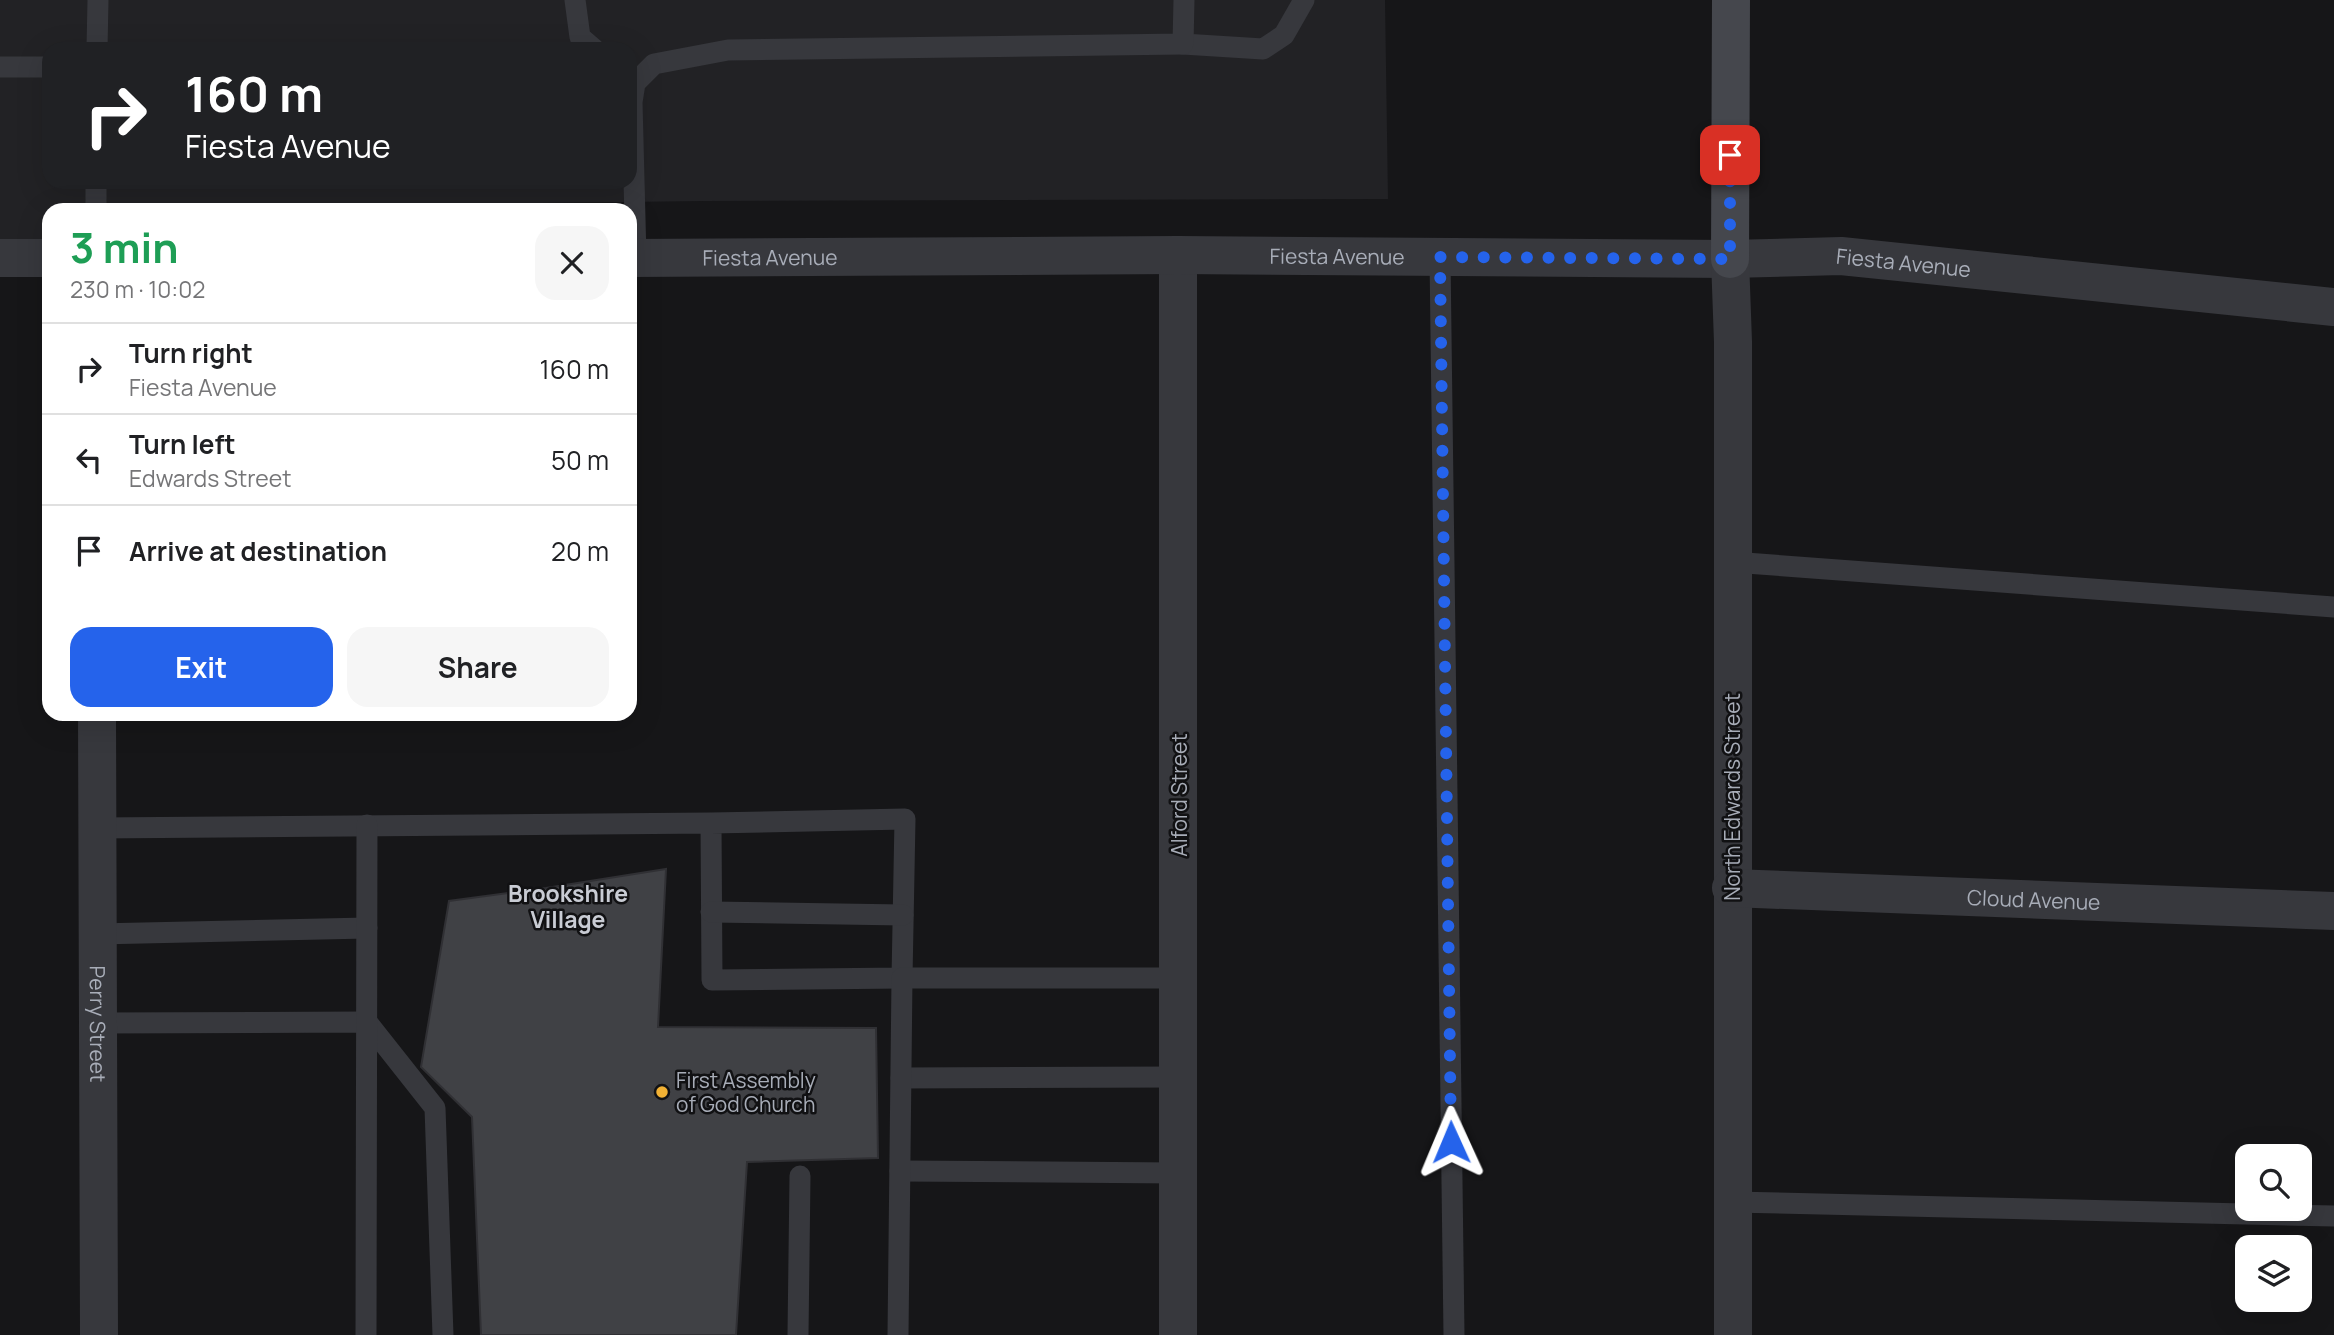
<!DOCTYPE html>
<html lang="en">
<head>
<meta charset="utf-8">
<style>
	body { margin:0; font-family:Manrope,sans-serif; background:#f6f6f6; color:#202124; height:100vh; display:flex; flex-direction:column; font-size:26px; white-space:nowrap }
	* { box-sizing:border-box; margin:0 }
	p { font-size:23px; color:#757577 }
	.icon { flex:none; width:38px; height:38px; fill:none; stroke:currentColor; stroke-width:2; stroke-linecap:round; stroke-linejoin:round }
	.map { position:relative; flex:1; overflow:hidden }
	.panel { position:absolute; left:42px; top:203px; width:595px; height:518px; display:flex; flex-direction:column; background:#fff; border-radius:21px; box-shadow:0 7px 28px #0002 }
	.panel>* { flex:none }
	.guide { position:absolute; left:42px; top:42px; width:595px; height:147px; border-radius:21px; box-shadow:0 7px 28px #0002; background:#202124; color:#fff; overflow:hidden }
	.tools { position:absolute; left:2235px; top:1144px; display:grid; gap:14px }
	.tools a { display:grid; place-items:center; width:77px; height:77px; border-radius:14px; background:#fff; box-shadow:0 7px 28px #0002; font-size:35px }
	.pin { position:absolute; display:grid; place-items:center; width:60px; height:60px; color:#fff; margin:-30px; border-radius:14px; box-shadow:0 4px 10px #0006 }
	.me { position:absolute; width:77px; margin:-38px; rotate:359deg; stroke-linejoin:round; filter:drop-shadow(0 0 5px #0008) }
	.turn { display:flex; align-items:center; gap:24px; height:147px; padding:0 28px; font-size:32px }
	.turn .icon { width:91px; height:91px; stroke-width:2.5 }
	.turn b { display:block; font-size:49px; line-height:60px }
	.round { display:grid; place-items:center; flex:none; width:74px; height:74px; border-radius:21px; background:#f6f6f6 }
	.summary { display:flex; align-items:center; justify-content:space-between; height:119px; padding:0 28px }
	h1 { font-size:42px; font-weight:700; line-height:52px; color:#1e9e55 }
	.button { display:flex; gap:14px; margin-top:auto; padding:14px 28px }
	.button a { flex:1; height:80px; border-radius:21px; background:#2563eb; color:#fff; font-size:28px; font-weight:700; line-height:80px; text-align:center }
	.button a+a { background:#f6f6f6; color:#202124 }
	ul { padding:0; list-style:none }
	li { display:flex; align-items:center; gap:21px; height:91px; padding:0 28px; border-top:2px solid #e0e0e0 }
	li div { flex:1 }
	li b { display:block; font-size:26px }
	li em { font-style:normal }
	.map>svg:first-child { display:block }
	.built { fill:#222225; fill-rule:evenodd }
	.building { fill:#404145; stroke:#303034; stroke-width:2 }
	.lines { fill:none; stroke-linecap:round; stroke-linejoin:round }
	.lane { stroke:#37383d; stroke-width:21 }
	.street { stroke:#37383d; stroke-width:38 }
	.secondary { stroke:#45474d; stroke-width:38 }
	.route { stroke:#2563eb; stroke-width:12; stroke-dasharray:0 21.6 }
	.poi-dot { fill:#f2b134; stroke:#111113; stroke-width:2.5 }
	.labels { text-anchor:middle; dominant-baseline:central; stroke-width:5; stroke-linejoin:round; paint-order:stroke }
	.street-label { font-size:21px; fill:#a8adb8; stroke:#111113 }
	.poi-label { font-size:21px; fill:#a8adb8; stroke:#111113; text-anchor:start }
	.neighbourhood-label { font-size:23px; font-weight:bold; fill:#c9ccd4; stroke:#111113 }
</style>
</head>
<body>
<div class="map">
<svg width="2334" height="1335" viewBox="0 0 2334 1335">
	<rect width="100%" height="100%" fill="#161618"/>
	<path class="built" d="M0,0H1385L1388,199L704,201L543,203L459,210H49V242L0,246ZM49,49H630V182H49Z"/>
	<polygon class="building" points="666,869 658,1027 876,1028 878,1158 747,1162 736,1335 481,1335 472,1117 421,1067 449,901 546,888"/>
	<g class="lines">
		<g class="lane">
			<polyline points="575,0 580,37 594,49"/>
			<polyline points="1183,44 1263,49 1284,35 1304,0"/>
			<polyline points="97,49 98,0"/>
			<polyline points="0,67 49,67"/>
			<polyline points="96,210 96,182"/>
			<polyline points="1440,257 1454,1335"/>
			<polyline points="636,258 632,102 635,83 654,64 728,50 1183,44 1184,0"/>
			<polyline points="1732,562 2334,607"/>
			<polyline points="97,828 711,823 905,819 902,978 712,980 711,823"/>
			<polyline points="711,912 903,915"/>
			<polyline points="97,934 367,928"/>
			<polyline points="98,1023 367,1022 435,1108 443,1335"/>
			<polyline points="901,1078 1178,1077"/>
			<polyline points="900,1171 1178,1173"/>
			<polyline points="1732,1202 2334,1216"/>
			<polyline points="366,1335 367,825"/>
			<polyline points="798,1335 800,1176"/>
			<polyline points="898,1335 902,978 1178,978"/>
		</g>
		<g class="street">
			<polyline points="1178,255 1178,1335"/>
			<polyline points="0,258 49,258"/>
			<path id="s1" d="M630,258L1178,255L1730,259L1841,256L2334,307"/>
			<polyline points="1730,259 1733,342 1733,1335"/>
			<path id="s2" d="M97,714L99,1335"/>
			<path id="s3" d="M1731,888L2334,911"/>
		</g>
		<polyline class="secondary" points="1730,259 1731,0"/>
	</g>
	<g class="lines">
		<polyline class="route" points="1451,1142 1440,257 1730,259 1730,155"/>
	</g>
	<circle class="poi-dot" cx="662" cy="1092" r="7"/>
	<g class="labels">
		<g class="street-label">
			<text stroke="none"><textPath href="#s1" startOffset="707">Fiesta Avenue</textPath></text>
			<text stroke="none"><textPath href="#s1" startOffset="140">Fiesta Avenue</textPath></text>
			<text stroke="none"><textPath href="#s1" startOffset="1274">Fiesta Avenue</textPath></text>
			<text transform="translate(1179 795) rotate(-90)">Alford Street</text>
			<text transform="translate(1732 797) rotate(-90)">North Edwards Street</text>
			<text stroke="none"><textPath href="#s3" startOffset="303">Cloud Avenue</textPath></text>
			<text stroke="none"><textPath href="#s2" startOffset="310">Perry Street</textPath></text>
		</g>
		<g class="poi-label">
			<text x="676" y="1080">First Assembly<tspan x="676" dy="24">of God Church</tspan></text>
		</g>
		<g class="neighbourhood-label">
			<text x="568" y="893">Brookshire<tspan x="568" dy="26">Village</tspan></text>
		</g>
	</g>
</svg>
<div class="tools">
<a><svg class="icon" aria-label="search" viewBox="0 0 24 24"><circle cx="10" cy="10" r="6"/><path d="M15 15l6 6"/></svg></a>
<a><svg class="icon" aria-label="layers" viewBox="0 0 24 24"><path d="M12 4l9 5-9 5-9-5zM3 14l9 5 9-5"/></svg></a>
</div>
<div class="pin" style="left:1730px;top:155px;background:#d93025"><svg class="icon" aria-label="arrive" viewBox="0 0 24 24"><path d="M6 21V4h12l-3 4 3 4H6"/></svg></div>
<svg class="me" style="left:1451px;top:1142px" viewBox="-20 -20 40 40"><path d="M0-17L14 15 0 8-14 15z" fill="#2563eb" stroke="#fff" stroke-width="4"/></svg>
<div class="guide">
<div class="turn"><svg class="icon" aria-label="right" viewBox="0 0 24 24"><path d="M7 20v-9h11M14 6l5 5-5 5"/></svg><div><b>160 m</b>Fiesta Avenue</div></div>
</div>
<section class="panel">
<div class="summary"><div><h1>3 min</h1><p>230 m · 10:02</p></div><a class="round"><svg class="icon" aria-label="close" viewBox="0 0 24 24"><path d="M6 6l12 12M18 6L6 18"/></svg></a></div>
<ul>
<li><svg class="icon" aria-label="right" viewBox="0 0 24 24"><path d="M7 20v-9h11M14 6l5 5-5 5"/></svg><div><b>Turn right</b><p>Fiesta Avenue</p></div><em>160 m</em></li>
<li><svg class="icon" aria-label="left" viewBox="0 0 24 24"><path d="M17 20v-9H6M10 6l-5 5 5 5"/></svg><div><b>Turn left</b><p>Edwards Street</p></div><em>50 m</em></li>
<li><svg class="icon" aria-label="arrive" viewBox="0 0 24 24"><path d="M6 21V4h12l-3 4 3 4H6"/></svg><div><b>Arrive at destination</b></div><em>20 m</em></li>
</ul>
<div class="button"><a>Exit</a><a>Share</a></div>
</section>
</div>
</body>
</html>
